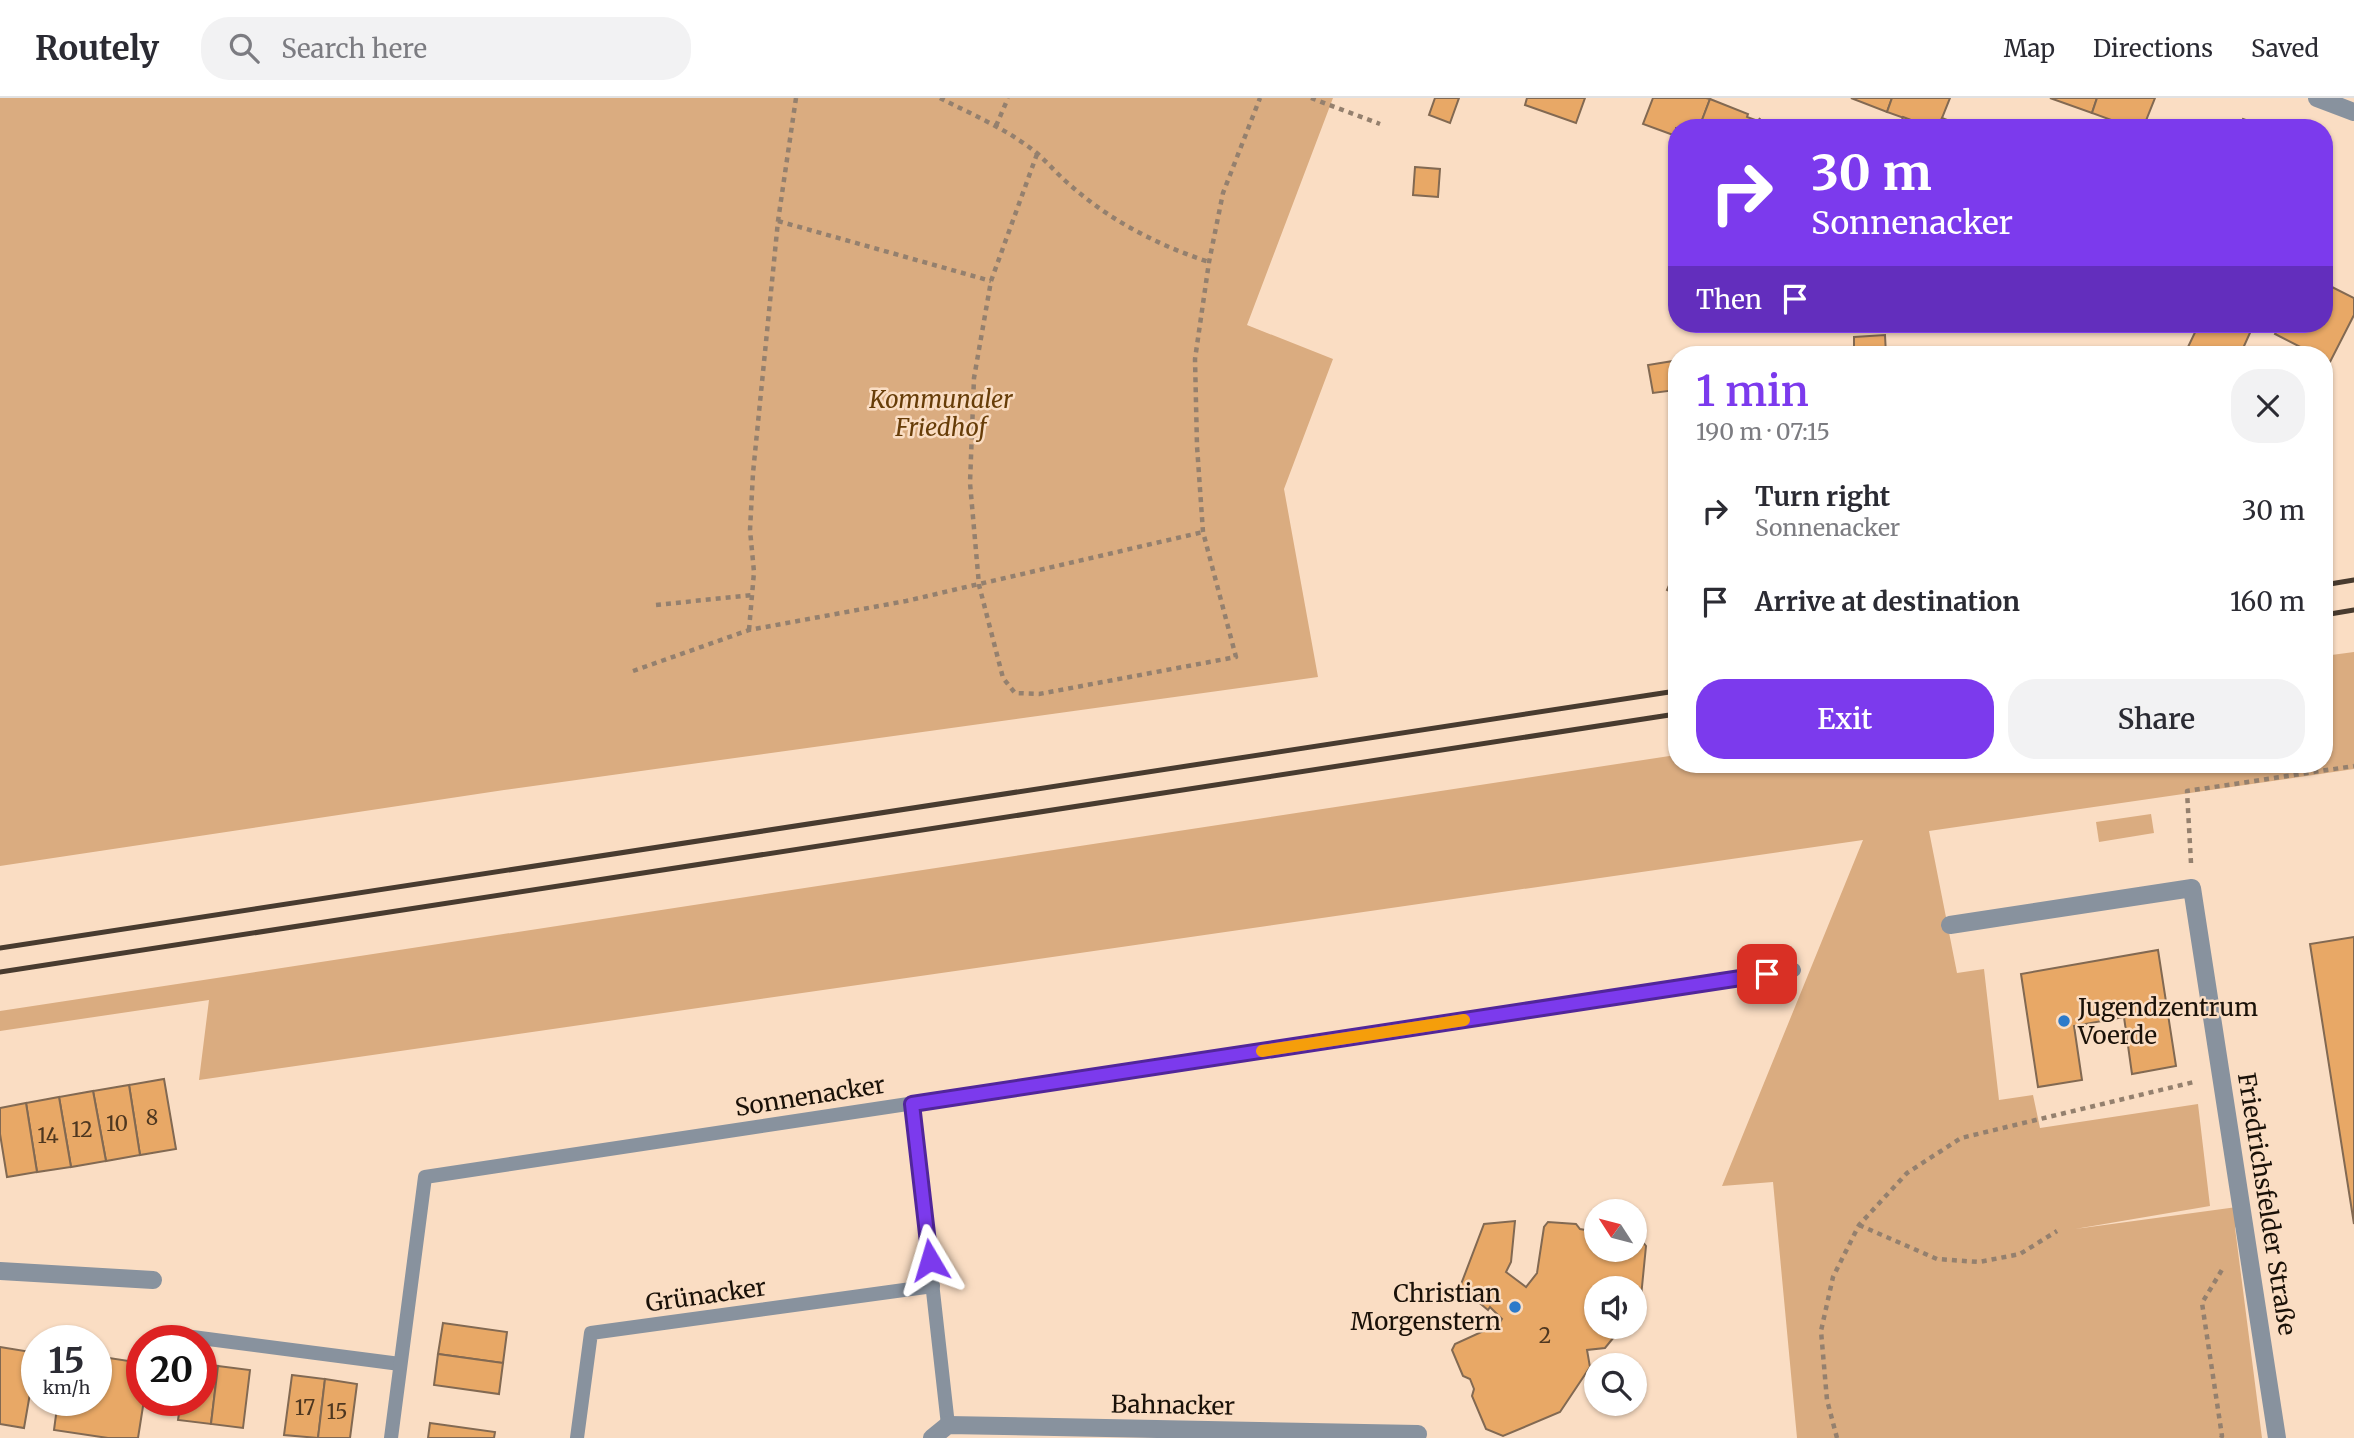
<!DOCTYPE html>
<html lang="en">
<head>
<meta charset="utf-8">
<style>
	body { margin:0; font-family:Merriweather,serif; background:#f2f2f3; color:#2b2b33; height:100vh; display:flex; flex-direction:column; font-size:26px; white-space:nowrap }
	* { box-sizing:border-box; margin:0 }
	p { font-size:23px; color:#7c7c81 }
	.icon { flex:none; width:38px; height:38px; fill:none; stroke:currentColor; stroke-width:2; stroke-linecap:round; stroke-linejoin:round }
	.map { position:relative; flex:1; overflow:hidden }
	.side { position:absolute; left:1668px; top:248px; width:665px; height:427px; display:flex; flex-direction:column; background:#fff; border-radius:28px; box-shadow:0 2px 5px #0004 }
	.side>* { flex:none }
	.guide { position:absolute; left:1668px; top:21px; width:665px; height:214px; border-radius:28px; box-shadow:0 2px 5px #0004; background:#7c3aed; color:#fff; overflow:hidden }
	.needle { width:46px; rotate:306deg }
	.tools { position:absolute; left:1584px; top:1101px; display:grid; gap:14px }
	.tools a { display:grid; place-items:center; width:63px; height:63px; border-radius:50%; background:#fff; box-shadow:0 2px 5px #0004; font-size:35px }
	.speed { position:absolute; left:21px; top:1227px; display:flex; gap:14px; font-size:35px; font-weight:700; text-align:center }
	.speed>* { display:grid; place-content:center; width:91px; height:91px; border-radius:50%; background:#fff; box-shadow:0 2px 5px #0004; line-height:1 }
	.speed small { font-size:18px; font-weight:400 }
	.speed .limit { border:10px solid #d22; background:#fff; color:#111 }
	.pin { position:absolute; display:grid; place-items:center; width:60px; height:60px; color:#fff; margin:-30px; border-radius:14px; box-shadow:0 4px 10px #0006 }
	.me { position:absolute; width:77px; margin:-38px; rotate:353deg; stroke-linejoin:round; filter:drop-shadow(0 0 5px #0008) }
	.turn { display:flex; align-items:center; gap:24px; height:147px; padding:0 28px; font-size:32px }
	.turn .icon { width:91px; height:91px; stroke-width:2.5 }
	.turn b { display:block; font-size:49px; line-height:60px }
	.then { display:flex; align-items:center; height:66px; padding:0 28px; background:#0003; gap:14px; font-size:26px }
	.round { display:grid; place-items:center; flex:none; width:74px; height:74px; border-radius:28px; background:#f2f2f3 }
	.overview { display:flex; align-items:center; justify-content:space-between; height:119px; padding:0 28px }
	h1 { font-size:42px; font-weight:600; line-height:52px; color:#7c3aed }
	.button { display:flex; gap:14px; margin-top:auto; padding:14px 28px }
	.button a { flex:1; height:80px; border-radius:28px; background:#7c3aed; color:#fff; font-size:28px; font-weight:600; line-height:80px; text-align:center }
	.button a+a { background:#f2f2f3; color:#2b2b33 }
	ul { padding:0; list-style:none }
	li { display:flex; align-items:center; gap:21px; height:91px; padding:0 28px }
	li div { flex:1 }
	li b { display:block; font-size:26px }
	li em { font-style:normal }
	header { display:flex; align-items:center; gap:42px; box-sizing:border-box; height:98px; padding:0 35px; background:#fff; border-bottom:2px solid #e1e1e2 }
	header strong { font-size:33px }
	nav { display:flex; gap:38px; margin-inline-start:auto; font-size:24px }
	.search { width:490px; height:63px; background:#f2f2f3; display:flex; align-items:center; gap:18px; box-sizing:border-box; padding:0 24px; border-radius:28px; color:#7c7c81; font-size:26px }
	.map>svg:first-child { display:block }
	.green { fill:#daac80 }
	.building { fill:#e8a866; stroke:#826952; stroke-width:2 }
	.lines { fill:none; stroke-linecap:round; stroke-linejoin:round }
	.path { stroke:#94806e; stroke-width:4.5; stroke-dasharray:5 5; stroke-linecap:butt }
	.lane { stroke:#88929e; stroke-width:14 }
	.street { stroke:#88929e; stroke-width:18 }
	.rail { stroke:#483b2f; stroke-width:5 }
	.route-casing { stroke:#51269a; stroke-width:18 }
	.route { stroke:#7c3aed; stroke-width:12 }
	.slow { stroke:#f59e0b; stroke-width:12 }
	.poi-dot { fill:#2c7aca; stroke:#faddc3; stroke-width:2.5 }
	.labels { text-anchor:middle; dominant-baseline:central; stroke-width:5; stroke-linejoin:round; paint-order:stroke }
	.number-label { font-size:21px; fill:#4e3720 }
	.park-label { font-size:24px; font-style:italic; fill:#673d08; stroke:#faddc3 }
	.poi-label { font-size:24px; fill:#1a1108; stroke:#faddc3; text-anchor:start }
	.street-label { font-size:24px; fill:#1a1108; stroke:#faddc3 }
</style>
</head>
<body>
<header>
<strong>Routely</strong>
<div class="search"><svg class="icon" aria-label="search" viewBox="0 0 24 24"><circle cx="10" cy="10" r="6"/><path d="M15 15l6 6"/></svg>Search here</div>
<nav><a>Map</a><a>Directions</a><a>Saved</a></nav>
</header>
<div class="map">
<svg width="2354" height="1340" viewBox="0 0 2354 1340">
	<rect width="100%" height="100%" fill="#faddc3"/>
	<g class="green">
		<polygon points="0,0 1333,0 1247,227 1333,261 1284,391 1318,579 504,692 0,768"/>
		<polygon points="2354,554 2354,671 1929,733 1957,875 1984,871 1999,1002 2033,997 2040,1030 2198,1006 2210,1108 2075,1131 2237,1109 2240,1121 2235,1130 2262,1340 1797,1340 1773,1084 1722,1088 1863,742 199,982 209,902 0,933 0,913 1676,657 1676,667 2324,667 2324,558"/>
		<polygon points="2151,716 2154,735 2099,744 2096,724"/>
	</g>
	<g class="building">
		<polygon points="1435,0 1459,0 1450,25 1429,17"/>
		<polygon points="1527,0 1585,0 1576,25 1525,7"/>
		<polygon points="1653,0 1706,0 1710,1 1699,30 1676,30 1676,38 1643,26"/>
		<polygon points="1851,0 1892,0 1887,14"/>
		<polygon points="1892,0 1950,0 1938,30 1932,30 1887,14"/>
		<polygon points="2050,0 2097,0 2092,15"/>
		<polygon points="2097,0 2155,0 2143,30 2133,30 2092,15"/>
		<polygon points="1710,1 1748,16 1747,19 1758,23 1760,20 1756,30 1699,30"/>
		<polygon points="1903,19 1932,30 1899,30"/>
		<polygon points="1942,20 1960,27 1959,30 1938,30"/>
		<polygon points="2243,21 2267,30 2240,30"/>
		<polygon points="1415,69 1440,71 1438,99 1413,97"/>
		<polygon points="2324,185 2354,200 2354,217 2330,264 2324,261 2324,257 2316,257 2275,236 2280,226 2324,226"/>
		<polygon points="2199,226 2254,226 2240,257 2207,257 2188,249"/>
		<polygon points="1885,237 1886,257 1854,257 1854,239"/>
		<polygon points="1673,263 1676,292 1653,295 1648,267"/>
		<polygon points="1676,471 1676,496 1667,492"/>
		<polygon points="2354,839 2354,1126 2310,846"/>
		<polygon points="2158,852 2176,968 2132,976 2124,919 2074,928 2082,982 2038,989 2021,876"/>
		<polygon points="164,981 176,1051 140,1057 129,987"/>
		<polygon points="129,987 140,1057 106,1063 93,993"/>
		<polygon points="93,993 106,1063 71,1069 59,999"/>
		<polygon points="59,999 71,1069 37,1074 26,1005"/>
		<polygon points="26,1005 37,1074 7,1079 0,1036 0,1010"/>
		<polygon points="1515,1123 1511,1164 1506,1174 1526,1189 1537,1175 1544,1129 1548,1124 1576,1126 1580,1131 1591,1133 1596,1130 1596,1152 1634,1152 1634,1133 1646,1148 1640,1209 1634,1215 1634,1190 1596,1190 1596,1228 1623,1228 1605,1250 1587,1252 1590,1269 1560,1314 1503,1338 1486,1331 1472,1298 1474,1291 1470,1281 1463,1278 1452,1252 1455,1246 1499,1226 1502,1221 1490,1209 1488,1212 1460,1189 1484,1126"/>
		<polygon points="443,1225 507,1234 503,1265 438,1256"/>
		<polygon points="0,1249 37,1255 24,1330 0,1326"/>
		<polygon points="438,1256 503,1265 499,1296 434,1287"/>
		<polygon points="96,1258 142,1265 142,1302 144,1302 138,1340 108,1340 54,1332 58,1302 96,1302"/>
		<polygon points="201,1266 218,1268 211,1326 178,1322 181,1302 201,1302"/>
		<polygon points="218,1268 250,1272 243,1330 211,1326"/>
		<polygon points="292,1277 325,1281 318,1340 284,1337"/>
		<polygon points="325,1281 357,1286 350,1340 318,1340"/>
		<polygon points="430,1325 495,1334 494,1340 428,1340"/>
	</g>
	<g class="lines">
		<g class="path">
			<path d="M940,0C973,17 1009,32 1038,56C1049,66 1058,77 1069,86C1109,122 1157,147 1209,164"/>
			<polyline points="1311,0 1380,26"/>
			<polyline points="996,28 1008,0"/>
			<polyline points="1037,56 991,183 974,280 970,385 979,487 1003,580 1015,595 1039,596 1236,559 1203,434 1197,348 1195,261 1209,164 1223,95 1260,0"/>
			<polyline points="778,123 991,183"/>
			<polyline points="656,507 752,497"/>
			<polyline points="749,532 754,474 750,432 753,375 778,123 796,0"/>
			<polyline points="633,573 749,532 906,503 1203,434"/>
			<polyline points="2191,765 2187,693 2354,668"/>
			<polyline points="1859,1127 1937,1161 1979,1164 2020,1156 2057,1133"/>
			<polyline points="1837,1340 1827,1302 1821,1233 1833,1179 1859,1127 1907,1075 1961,1040 2194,984"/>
			<polyline points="2221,1340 2222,1338 2202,1205 2223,1170"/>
		</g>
		<g class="lane">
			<polyline points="912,1006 948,1327"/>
			<polyline points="185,1238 400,1266"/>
			<polyline points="391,1340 425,1079 1794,872"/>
			<polyline points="577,1340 591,1235 933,1188"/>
		</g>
		<g class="street">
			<polyline points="2317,0 2354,14"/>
			<polyline points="1950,827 2192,790 2277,1340"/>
			<polyline points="0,1173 153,1182"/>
			<polyline points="932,1340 948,1327 1418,1336"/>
		</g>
		<g class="rail">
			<polyline points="2324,487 2354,482"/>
			<polyline points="2324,517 2354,512"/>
			<polyline points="0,850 1676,593"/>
			<polyline points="0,874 1676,616"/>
		</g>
	</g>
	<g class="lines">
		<defs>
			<polyline id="route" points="930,1162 912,1006 1767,876"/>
		</defs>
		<use href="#route" class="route-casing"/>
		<use href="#route" class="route"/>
		<polyline class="slow" points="1262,953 1464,922"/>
	</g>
	<g class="poi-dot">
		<circle cx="2064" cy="923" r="7"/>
		<circle cx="1515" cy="1209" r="7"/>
	</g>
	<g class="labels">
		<g class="number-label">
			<text x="152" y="1019">8</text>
			<text x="117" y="1025">10</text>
			<text x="82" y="1031">12</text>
			<text x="48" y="1037">14</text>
			<text x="1545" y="1237">2</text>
			<text x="305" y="1309">17</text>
			<text x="337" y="1313">15</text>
		</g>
		<g class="park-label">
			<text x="941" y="301">Kommunaler<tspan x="941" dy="28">Friedhof</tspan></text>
		</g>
		<g class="poi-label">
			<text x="2078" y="909">Jugendzentrum<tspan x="2078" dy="28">Voerde</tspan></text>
			<text x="1501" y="1195" text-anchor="end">Christian<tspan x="1501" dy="28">Morgenstern</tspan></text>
		</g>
		<g class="street-label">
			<text transform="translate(810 998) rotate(-9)">Sonnenacker</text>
			<text transform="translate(2267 1106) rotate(81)">Friedrichsfelder Straße</text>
			<text transform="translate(706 1197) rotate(-8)">Grünacker</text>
			<text transform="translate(1173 1307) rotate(1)">Bahnacker</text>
		</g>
	</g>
</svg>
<div class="tools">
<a><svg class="needle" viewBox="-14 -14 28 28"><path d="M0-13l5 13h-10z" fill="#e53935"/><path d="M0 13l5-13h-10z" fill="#7c7c81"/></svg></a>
<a><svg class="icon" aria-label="sound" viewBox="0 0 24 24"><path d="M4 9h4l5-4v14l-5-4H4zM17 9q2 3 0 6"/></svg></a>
<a><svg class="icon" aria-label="search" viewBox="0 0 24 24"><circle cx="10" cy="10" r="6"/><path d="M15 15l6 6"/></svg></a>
</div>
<div class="speed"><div>15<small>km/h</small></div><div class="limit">20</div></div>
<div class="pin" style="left:1767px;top:876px;background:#d93025"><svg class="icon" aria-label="arrive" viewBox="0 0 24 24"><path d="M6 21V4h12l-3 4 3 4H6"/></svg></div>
<svg class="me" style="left:930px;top:1162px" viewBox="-20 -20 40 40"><path d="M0-17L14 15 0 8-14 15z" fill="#7c3aed" stroke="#fff" stroke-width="4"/></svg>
<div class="guide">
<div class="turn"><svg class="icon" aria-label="right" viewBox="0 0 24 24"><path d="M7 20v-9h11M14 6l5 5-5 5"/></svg><div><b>30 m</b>Sonnenacker</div></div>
<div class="then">Then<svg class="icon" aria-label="arrive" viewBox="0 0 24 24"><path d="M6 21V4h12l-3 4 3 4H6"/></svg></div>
</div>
<section class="side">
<div class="overview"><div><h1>1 min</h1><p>190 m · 07:15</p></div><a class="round"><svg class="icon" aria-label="close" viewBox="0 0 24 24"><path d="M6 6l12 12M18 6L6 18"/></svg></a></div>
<ul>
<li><svg class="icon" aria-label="right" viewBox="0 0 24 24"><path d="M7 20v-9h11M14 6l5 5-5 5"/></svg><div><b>Turn right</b><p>Sonnenacker</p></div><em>30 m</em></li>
<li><svg class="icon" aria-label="arrive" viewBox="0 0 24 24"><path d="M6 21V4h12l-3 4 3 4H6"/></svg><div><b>Arrive at destination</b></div><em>160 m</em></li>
</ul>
<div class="button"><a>Exit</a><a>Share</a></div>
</section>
</div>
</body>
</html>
